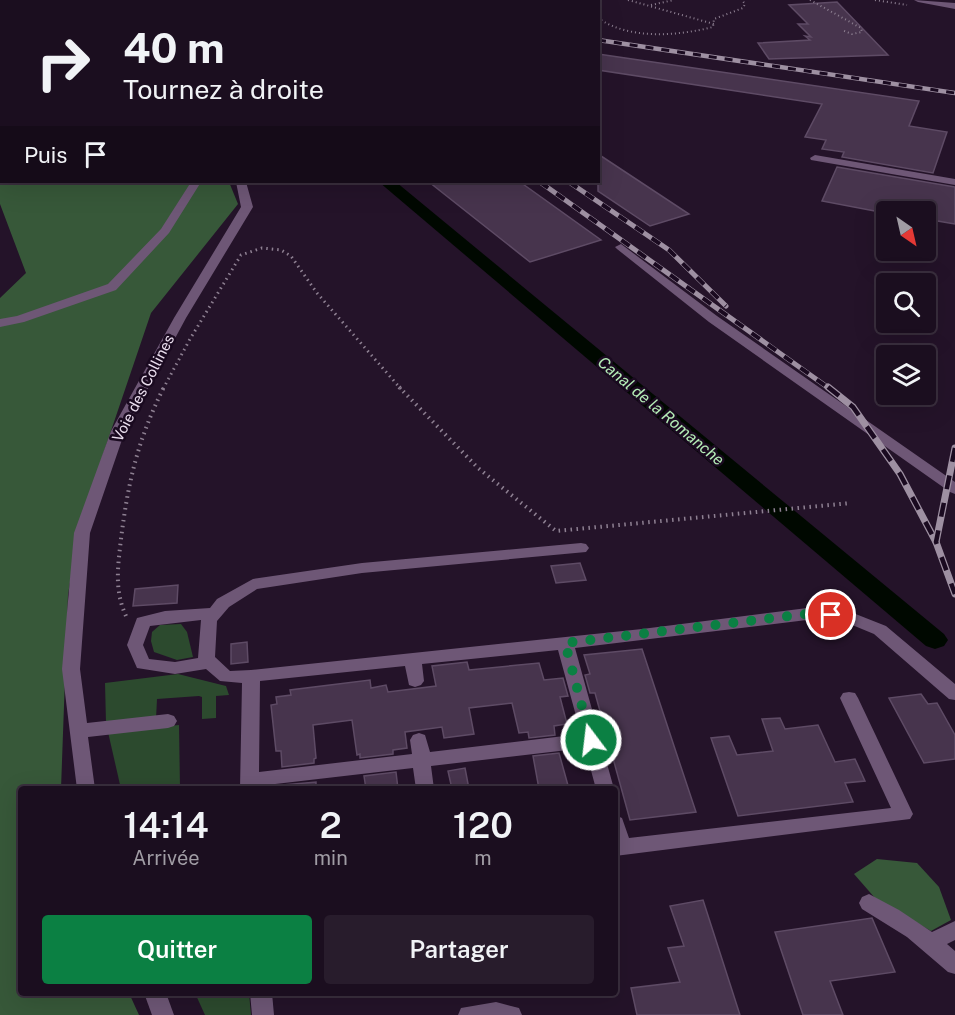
<!DOCTYPE html>
<html lang="fr">
<head>
<meta charset="utf-8">
<style>
	body { margin:0; font-family:"Public Sans",sans-serif; background:#281c2c; color:#f1f3f6; height:100vh; display:flex; flex-direction:column; font-size:22px; white-space:nowrap }
	* { box-sizing:border-box; margin:0 }
	p { font-size:20px; color:#a09ca4 }
	.icon { flex:none; width:33px; height:33px; fill:none; stroke:currentColor; stroke-width:2; stroke-linecap:round; stroke-linejoin:round }
	.map { position:relative; flex:1; overflow:hidden }
	.drawer { position:absolute; left:18px; top:786px; width:600px; height:210px; display:flex; flex-direction:column; background:#1b0e1f; border-radius:6px; box-shadow:0 6px 24px #0002,0 0 0 2px #392e3d }
	.drawer>* { flex:none }
	.hud { position:absolute; left:0px; top:0px; width:600px; height:183px; box-shadow:0 6px 24px #0002,0 0 0 2px #392e3d; background:#1b0e1f; color:#f1f3f6; overflow:hidden }
	.needle { width:39px; rotate:146deg }
	.fabs { position:absolute; left:876px; top:201px; display:grid; gap:12px }
	.fabs a { display:grid; place-items:center; width:60px; height:60px; border-radius:6px; background:#1b0e1f; box-shadow:0 6px 24px #0002,0 0 0 2px #392e3d; font-size:30px }
	.pin { position:absolute; display:grid; place-items:center; width:51px; height:51px; color:#fff; margin:-26px; border:3px solid #fff; border-radius:50%; box-shadow:0 2px 6px #0007 }
	.me { position:absolute; width:66px; margin:-33px; rotate:345deg; stroke-linejoin:round; filter:drop-shadow(0 0 4px #0008) }
	.turn { display:flex; align-items:center; gap:21px; height:126px; padding:0 24px; font-size:27px }
	.turn .icon { width:78px; height:78px; stroke-width:2.5 }
	.turn b { display:block; font-size:42px; line-height:51px }
	.then { display:flex; align-items:center; height:57px; padding:0 24px; background:#0003; gap:12px; font-size:22px }
	.eta { display:flex; justify-content:space-evenly; align-items:center; height:102px; text-align:center }
	.eta b { font-size:36px; font-weight:600; line-height:42px }
	.primary-button { display:flex; gap:12px; margin-top:auto; padding:12px 24px }
	.primary-button a { flex:1; height:69px; border-radius:6px; background:#0b8043; color:#fff; font-size:24px; font-weight:600; line-height:69px; text-align:center }
	.primary-button a+a { background:#281c2c; color:#f1f3f6 }
	.map>svg:first-child { display:block }
	.green { fill:#2c4a2e }
	.forest { fill:#375839 }
	.lines { fill:none; stroke-linecap:round; stroke-linejoin:round }
	.canal { fill:#000800; fill-rule:evenodd }
	.building { fill:#47344d; stroke:#5e4b65; stroke-width:1.5 }
	.path-far2 { stroke:#8e8092; stroke-width:2; stroke-dasharray:1 3; stroke-linecap:butt }
	.path-far1 { stroke:#8e8092; stroke-width:3; stroke-dasharray:1.5 4; stroke-linecap:butt }
	.path { stroke:#8e8092; stroke-width:4; stroke-dasharray:1.5 4.5; stroke-linecap:butt }
	.minor { fill:#6e5776; fill-rule:evenodd }
	.rail-far2-casing { stroke:#9e90a2; stroke-width:4.5 }
	.rail-far1-casing { stroke:#9e90a2; stroke-width:5 }
	.rail-casing { stroke:#9e90a2; stroke-width:7 }
	.rail-far2 { stroke:#1a0a20; stroke-width:3; stroke-dasharray:8; stroke-linecap:butt }
	.rail-far1 { stroke:#1a0a20; stroke-width:4; stroke-dasharray:10; stroke-linecap:butt }
	.rail { stroke:#1a0a20; stroke-width:4.5; stroke-dasharray:14; stroke-linecap:butt }
	.route { stroke:#0b8043; stroke-width:10; stroke-dasharray:0 18 }
	.labels { text-anchor:middle; dominant-baseline:central; stroke-width:5; stroke-linejoin:round; paint-order:stroke }
	.street-label { font-size:15px; fill:#eadeee; stroke:#1a0a20 }
	.water-label { font-size:16px; font-style:italic; fill:#b4ecb6; stroke:#1a0a20 }
</style>
</head>
<body>
<div class="map">
<svg width="955" height="1015" viewBox="0 0 955 1015">
	<rect width="100%" height="100%" fill="#241329"/>
	<g class="green">
		<polygon points="181,624 187,632 193,657 177,660 154,652 151,641 152,632 160,625"/>
		<polygon points="178,674 226,686 229,695 216,696 216,718 202,719 202,697 199,696 157,699 156,719 106,723 105,683"/>
		<polygon points="179,725 180,789 121,789 108,732"/>
		<polygon points="195,993 249,993 251,1015 205,1015"/>
	</g>
	<g class="forest">
		<polygon points="0,0 107,1 2,2 2,182 229,182 238,204 151,313 79,525 68,595 61,789 21,789 21,993 129,993 139,1015 0,1015 0,298 26,273 0,204"/>
		<polygon points="877,859 917,863 939,887 951,920 931,931 875,898 854,874"/>
	</g>
	<g class="lines">
		<polygon class="canal" points="379,182 396,182 944,634 948,640 944,646 935,649 926,646"/>
	</g>
	<g class="building">
		<polygon points="837,2 888,55 769,59 758,43 810,40 805,36 811,37 798,24 808,24 789,5"/>
		<polygon points="598,54 919,101 909,126 947,132 933,173 842,157 844,152 822,149 826,140 805,137 822,104 598,70"/>
		<polygon points="598,154 689,214 650,226 598,191"/>
		<polygon points="837,167 955,187 955,224 926,219 926,212 880,212 822,201"/>
		<polygon points="429,182 520,182 601,240 530,262"/>
		<polygon points="580,563 586,580 556,583 551,566"/>
		<polygon points="178,585 177,603 133,606 135,589"/>
		<polygon points="247,642 248,662 231,664 231,644"/>
		<polygon points="642,649 676,752 696,812 630,820 595,693 590,693 585,675 590,674 584,655"/>
		<polygon points="467,662 469,670 539,663 544,680 563,678 568,696 560,697 567,724 554,726 555,735 529,738 528,732 519,733 512,703 469,708 474,734 444,738 442,727 405,732 407,748 393,750 393,754 360,758 360,754 357,755 352,720 313,725 316,758 314,759 314,763 282,767 281,751 276,751 271,705 277,704 276,697 291,695 290,690 370,680 371,688 386,685 388,692 436,686 432,666"/>
		<polygon points="921,694 928,704 937,703 955,735 955,759 924,763 889,698"/>
		<polygon points="780,718 785,729 818,725 835,762 855,759 865,781 845,783 853,802 738,816 711,738 729,736 737,755 773,751 762,719"/>
		<polygon points="559,753 569,789 539,789 533,756"/>
		<polygon points="465,768 469,789 452,789 448,771"/>
		<polygon points="396,772 398,789 366,789 364,776"/>
		<polygon points="316,782 316,789 283,789 283,785"/>
		<polygon points="703,900 740,1015 637,1015 631,988 680,982 668,948 684,946 670,906"/>
		<polygon points="872,918 895,972 830,981 843,1015 803,1015 775,932"/>
	</g>
	<g class="lines">
		<g class="path-far2">
			<polyline points="13,0 15,2"/>
			<polyline points="628,0 714,24"/>
			<polyline points="810,0 861,28 862,32 852,34 842,30"/>
			<polyline points="875,0 907,5"/>
			<polyline points="651,5 674,0"/>
			<path d="M598,18C629,40 677,36 713,27L714,19L743,8L745,4L742,0"/>
		</g>
		<polyline class="path-far1" points="163,389 190,339 241,255 262,248 281,250 291,256 317,293 401,389"/>
		<g class="path">
			<polyline points="399,387 478,468 556,531 851,503"/>
			<path d="M126,616C114,590 118,566 121,539C128,482 138,439 164,387"/>
		</g>
		<g class="minor">
			<polygon points="110,0 119,0 120,2 111,2"/>
			<polygon points="914,0 955,3 955,9 918,2"/>
			<polygon points="815,155 955,179 955,185 811,160 810,158"/>
			<polygon points="191,182 201,182 169,233 116,290 24,322 0,327 0,319 17,316 108,284 161,229"/>
			<polygon points="236,182 246,182 253,207 186,318 125,431 90,533 80,669 87,723 168,714 174,716 177,721 174,726 168,728 88,737 95,789 77,789 62,669 74,533 111,431 174,318 241,207"/>
			<polygon points="621,244 717,316 955,482 955,494 950,492 709,322 617,249 615,247"/>
			<path d="M581,543L586,544L589,548L586,552L362,573L257,589L229,607L217,621L215,657L230,671L251,670L642,629L815,607L848,611L886,626L955,684V700L949,699L874,634L845,622L815,619L575,648L614,789H596L585,748L431,766L434,789H416L413,768L258,786V789H240L242,683L220,681L206,669L175,674L137,668L127,645L137,618L165,611L210,608L217,599L253,579L362,563ZM201,620L198,658L175,662L149,659L143,645L150,626ZM558,650L581,734L430,752L425,735L419,733L413,735L410,740L412,754L259,772L260,681L405,666L409,685L415,687L421,685L424,681L422,664Z"/>
			<polygon points="849,692 855,693 858,698 913,814 910,819 615,856 615,815 622,818 629,838 891,808 840,698 843,693"/>
			<polygon points="869,894 899,910 932,932 955,921 955,940 947,944 955,951 955,974 948,972 907,937 862,909 859,903 862,897"/>
			<polygon points="144,993 166,993 174,1015 152,1015"/>
			<polygon points="250,993 272,993 274,1015 252,1015"/>
			<polygon points="496,1002 519,1008 522,1015 458,1015 461,1008"/>
		</g>
		<defs>
			<g id="rail-far2">
				<polyline points="352,0 359,2"/>
				<polyline points="598,40 955,93"/>
			</g>
			<g id="rail-far1">
				<polyline points="540,182 830,389"/>
				<polyline points="569,182 669,250 726,306"/>
			</g>
			<g id="rail">
				<polyline points="828,387 853,407 900,474 936,542"/>
				<polyline points="955,448 936,542 955,594"/>
			</g>
		</defs>
		<use href="#rail-far2" class="rail-far2-casing"/>
		<use href="#rail-far1" class="rail-far1-casing"/>
		<use href="#rail" class="rail-casing"/>
		<use href="#rail-far2" class="rail-far2"/>
		<use href="#rail-far1" class="rail-far1"/>
		<use href="#rail" class="rail"/>
	</g>
	<g class="lines">
		<polyline class="route" points="591,740 565,643 815,613 831,615"/>
	</g>
	<g class="labels">
		<g class="street-label">
			<text transform="translate(143 388) rotate(-63)">Voie des Collines</text>
		</g>
		<g class="water-label">
			<text transform="translate(661 411) rotate(40)">Canal de la Romanche</text>
		</g>
	</g>
</svg>
<div class="fabs">
<a><svg class="needle" viewBox="-14 -14 28 28"><path d="M0-13l5 13h-10z" fill="#e53935"/><path d="M0 13l5-13h-10z" fill="#a09ca4"/></svg></a>
<a><svg class="icon" aria-label="search" viewBox="0 0 24 24"><circle cx="10" cy="10" r="6"/><path d="M15 15l6 6"/></svg></a>
<a><svg class="icon" aria-label="layers" viewBox="0 0 24 24"><path d="M12 4l9 5-9 5-9-5zM3 14l9 5 9-5"/></svg></a>
</div>
<div class="pin" style="left:831px;top:615px;background:#d93025"><svg class="icon" aria-label="arrive" viewBox="0 0 24 24"><path d="M6 21V4h12l-3 4 3 4H6"/></svg></div>
<svg class="me" style="left:591px;top:740px" viewBox="-20 -20 40 40"><circle r="17" fill="#0b8043" stroke="#fff" stroke-width="3"/><path d="M0-11L8 9 0 5-8 9z" fill="#fff"/></svg>
<div class="hud">
<div class="turn"><svg class="icon" aria-label="right" viewBox="0 0 24 24"><path d="M7 20v-9h11M14 6l5 5-5 5"/></svg><div><b>40 m</b>Tournez à droite</div></div>
<div class="then">Puis<svg class="icon" aria-label="arrive" viewBox="0 0 24 24"><path d="M6 21V4h12l-3 4 3 4H6"/></svg></div>
</div>
<section class="drawer">
<div class="eta">
<div><b>14:14</b><p>Arrivée</p></div>
<div><b>2</b><p>min</p></div>
<div><b>120</b><p>m</p></div>
</div>
<div class="primary-button"><a>Quitter</a><a>Partager</a></div>
</section>
</div>
</body>
</html>
